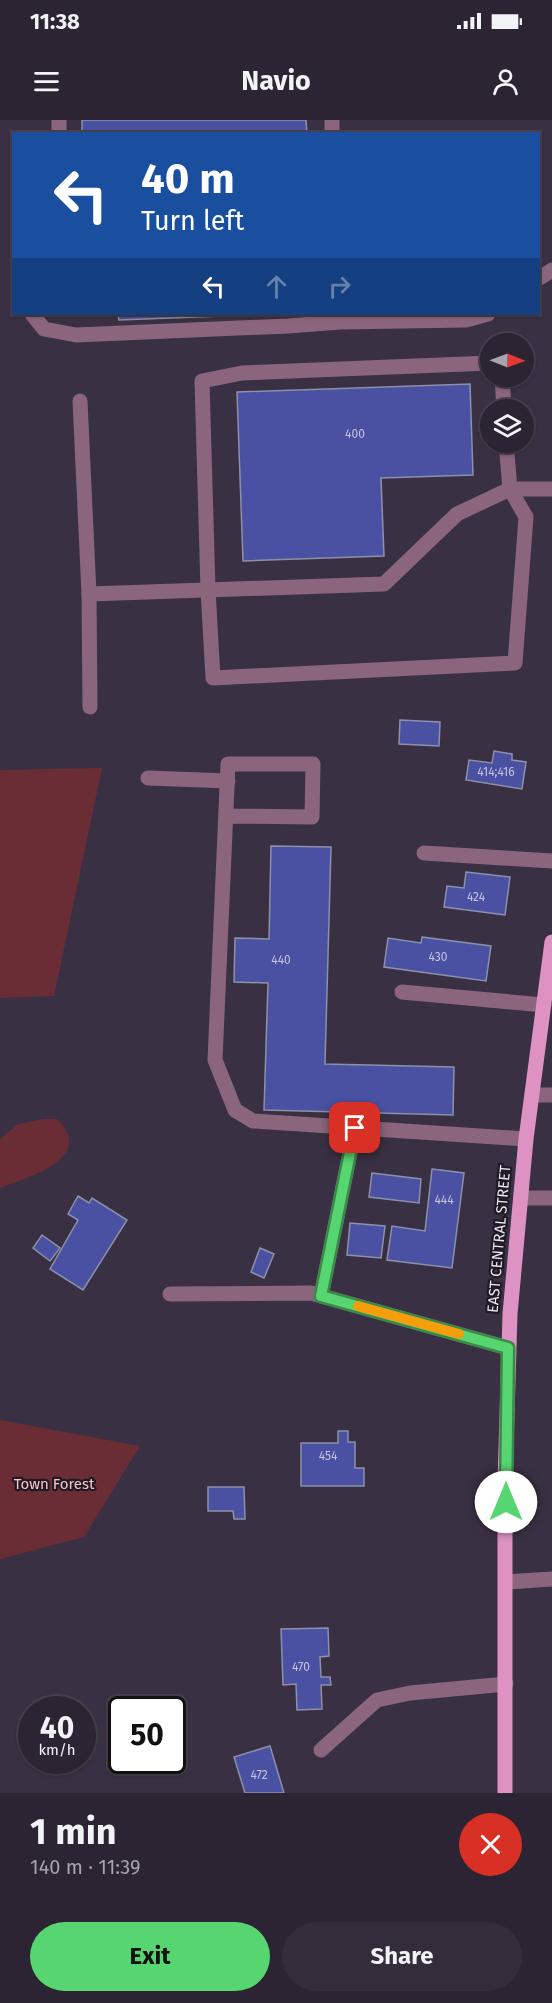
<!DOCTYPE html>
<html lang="en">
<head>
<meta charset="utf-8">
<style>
	body { margin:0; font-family:"Fira Sans",sans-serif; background:#342c3a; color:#f1f3f6; height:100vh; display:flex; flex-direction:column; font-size:22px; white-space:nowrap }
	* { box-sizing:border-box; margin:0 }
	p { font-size:20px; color:#a6a4ac }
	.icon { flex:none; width:33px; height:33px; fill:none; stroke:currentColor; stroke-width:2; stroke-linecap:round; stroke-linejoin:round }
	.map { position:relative; height:1673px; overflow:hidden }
	.details { display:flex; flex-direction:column; background:#2c2432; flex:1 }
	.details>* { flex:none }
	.hud { position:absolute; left:12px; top:12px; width:528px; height:183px; border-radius:0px; box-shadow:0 2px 4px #0004,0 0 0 2px #48414d; background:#1a4fa0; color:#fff; overflow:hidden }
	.needle { width:39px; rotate:91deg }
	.fabs { position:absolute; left:480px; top:213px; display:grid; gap:12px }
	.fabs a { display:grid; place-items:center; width:54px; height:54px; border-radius:50%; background:#2c2432; box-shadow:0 2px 4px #0004,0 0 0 2px #48414d; font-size:30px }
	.speed { position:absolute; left:18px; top:1576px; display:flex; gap:12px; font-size:30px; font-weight:700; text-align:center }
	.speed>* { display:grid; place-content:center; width:78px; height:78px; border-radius:50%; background:#2c2432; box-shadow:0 2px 4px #0004,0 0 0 2px #48414d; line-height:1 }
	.speed small { font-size:15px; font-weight:400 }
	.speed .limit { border:3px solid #111; border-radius:9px; background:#fff; color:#111 }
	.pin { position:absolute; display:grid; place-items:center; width:51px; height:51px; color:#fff; margin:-26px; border-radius:12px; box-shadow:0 3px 9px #0006 }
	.me { position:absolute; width:66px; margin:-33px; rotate:0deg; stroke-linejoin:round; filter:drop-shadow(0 0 4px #0008) }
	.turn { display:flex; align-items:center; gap:21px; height:126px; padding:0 30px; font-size:27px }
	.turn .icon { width:78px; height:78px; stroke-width:2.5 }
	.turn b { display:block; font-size:42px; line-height:51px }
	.lanes { display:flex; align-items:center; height:57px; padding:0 30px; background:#0003; justify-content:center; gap:30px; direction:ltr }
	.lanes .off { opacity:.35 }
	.round { display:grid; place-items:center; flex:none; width:63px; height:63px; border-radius:32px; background:#342c3a }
	.summary { display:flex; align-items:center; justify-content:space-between; height:102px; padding:0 30px }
	h1 { font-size:36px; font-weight:700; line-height:45px }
	.cta { display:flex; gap:12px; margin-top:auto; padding:12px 30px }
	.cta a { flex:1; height:69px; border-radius:36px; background:#57d570; color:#111; font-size:24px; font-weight:700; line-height:69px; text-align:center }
	.cta a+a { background:#342c3a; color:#f1f3f6 }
	.status { display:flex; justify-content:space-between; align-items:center; height:42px; padding:0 30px; background:#2c2432; direction:ltr }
	.status svg { height:16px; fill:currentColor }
	header { display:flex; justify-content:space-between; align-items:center; height:78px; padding:0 30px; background:#2c2432; font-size:27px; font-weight:700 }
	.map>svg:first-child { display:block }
	.green { fill:#6a2d36 }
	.building { fill:#4a51a2; stroke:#8c90a9; stroke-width:1.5 }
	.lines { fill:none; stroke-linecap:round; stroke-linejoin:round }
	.minor { stroke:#8a657c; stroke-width:15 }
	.major { stroke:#dd92c3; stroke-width:15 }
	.route-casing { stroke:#398a49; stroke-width:15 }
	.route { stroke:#57d570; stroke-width:10 }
	.slow { stroke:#f59e0b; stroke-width:10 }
	.labels { text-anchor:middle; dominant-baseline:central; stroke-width:4.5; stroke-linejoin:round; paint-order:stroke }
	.number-label { font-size:12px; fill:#c6c3e1 }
	.street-label { font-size:15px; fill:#efe9f6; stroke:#1f1a23 }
	.park-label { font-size:15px; fill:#fbc3c8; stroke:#1f1a23 }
</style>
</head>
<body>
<div class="status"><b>11:38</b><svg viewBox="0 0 49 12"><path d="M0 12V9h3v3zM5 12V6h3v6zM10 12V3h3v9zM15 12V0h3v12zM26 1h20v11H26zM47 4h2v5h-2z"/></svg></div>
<header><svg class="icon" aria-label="menu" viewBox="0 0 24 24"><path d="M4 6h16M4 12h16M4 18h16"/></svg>Navio<svg class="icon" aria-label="person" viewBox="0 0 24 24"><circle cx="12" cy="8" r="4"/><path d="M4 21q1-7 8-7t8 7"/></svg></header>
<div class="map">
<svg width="552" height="1673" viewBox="0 0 552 1673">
	<rect width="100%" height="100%" fill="#3a3043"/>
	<g class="green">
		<polygon points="102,648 54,876 0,878 0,650"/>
		<path d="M44,999H57C97,1039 28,1057 0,1068V1019L18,1004Z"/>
		<polygon points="0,1300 140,1326 84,1417 0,1439"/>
	</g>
	<g class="building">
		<polygon points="82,0 306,0 307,14 82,14"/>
		<polygon points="118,194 273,194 119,200"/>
		<polygon points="470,264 473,355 381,358 384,436 243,441 237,272"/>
		<polygon points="400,600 440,602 439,626 399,624"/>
		<polygon points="494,631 512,634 512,640 526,642 522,669 466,660 469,640 492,643"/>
		<polygon points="271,726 331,727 325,944 454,947 453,995 264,990 268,863 234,862 235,818 269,819"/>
		<polygon points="466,752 510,757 505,795 444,787 447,766 464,768"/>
		<polygon points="422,817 491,826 486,861 384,847 388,818 421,823"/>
		<polygon points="432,1049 464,1053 452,1148 387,1140 392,1106 425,1111"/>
		<polygon points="372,1053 421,1059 419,1083 369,1077"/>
		<polygon points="78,1076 89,1083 92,1078 127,1100 83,1170 50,1149 78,1100 68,1094"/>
		<polygon points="350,1103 385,1106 381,1138 347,1135"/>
		<polygon points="42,1115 60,1128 50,1141 33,1128"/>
		<polygon points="260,1128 274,1134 264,1158 251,1152"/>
		<polygon points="338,1311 348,1311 348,1322 355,1322 355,1348 364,1348 364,1366 301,1366 301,1323 338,1323"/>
		<polygon points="208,1367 244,1367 245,1399 234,1399 233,1391 208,1391"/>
		<polygon points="328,1508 329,1536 320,1537 321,1557 330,1557 331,1565 321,1565 322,1589 297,1590 296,1564 283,1565 281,1509"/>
		<polygon points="270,1626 284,1673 245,1673 234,1637"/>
	</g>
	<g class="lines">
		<g class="minor">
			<polyline points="59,0 59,14"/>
			<polyline points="332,0 332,14"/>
			<polyline points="538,159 552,150"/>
			<polyline points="32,194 44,209 76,215 288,206 340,202 466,200 488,194"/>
			<polyline points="490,243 242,253 202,261 208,470 213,558 515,543 526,397 510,369 506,322"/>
			<polyline points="502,256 504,290"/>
			<polyline points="80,281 89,474 384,464 457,394 510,369 552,369"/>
			<polyline points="89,474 90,587"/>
			<polyline points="148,658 228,661"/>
			<polyline points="226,696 312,697 313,644 228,644 215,940 235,990 253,1001 526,1019"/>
			<polyline points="424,733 552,741"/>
			<polyline points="402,872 544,885"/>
			<polyline points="532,975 552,975"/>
			<polyline points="521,1078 552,1078"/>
			<polyline points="170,1174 311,1173 508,1228"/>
			<polyline points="321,1176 355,1008"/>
			<polyline points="506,1462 552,1459"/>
			<polyline points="321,1630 377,1580 410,1573 506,1564"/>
		</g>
		<polyline class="major" points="505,1673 505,1362 510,1194 526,1019 552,822"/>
	</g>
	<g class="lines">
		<defs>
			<polyline id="route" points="355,1008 321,1176 508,1228 506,1382"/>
		</defs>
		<use href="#route" class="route-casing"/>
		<use href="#route" class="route"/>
		<polyline class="slow" points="358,1186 459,1214"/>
	</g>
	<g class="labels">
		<g class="number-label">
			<text x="355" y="314">400</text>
			<text x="496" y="652">414;416</text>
			<text x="476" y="777">424</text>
			<text x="438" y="837">430</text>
			<text x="281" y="840">440</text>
			<text x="444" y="1080">444</text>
			<text x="328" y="1336">454</text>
			<text x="301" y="1547">470</text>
			<text x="259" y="1655">472</text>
		</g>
		<g class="street-label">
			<text transform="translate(499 1119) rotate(-85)">EAST CENTRAL STREET</text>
		</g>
		<g class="park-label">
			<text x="54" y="1364">Town Forest</text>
		</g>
	</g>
</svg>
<div class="fabs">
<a><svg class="needle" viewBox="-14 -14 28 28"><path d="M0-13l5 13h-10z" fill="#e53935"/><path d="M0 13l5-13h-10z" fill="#a6a4ac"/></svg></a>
<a><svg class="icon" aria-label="layers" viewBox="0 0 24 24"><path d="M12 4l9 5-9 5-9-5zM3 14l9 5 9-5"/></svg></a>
</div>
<div class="speed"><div>40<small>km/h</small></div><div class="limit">50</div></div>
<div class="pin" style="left:355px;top:1008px;background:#d93025"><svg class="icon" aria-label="arrive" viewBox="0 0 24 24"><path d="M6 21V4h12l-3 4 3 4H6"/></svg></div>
<svg class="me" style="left:506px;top:1382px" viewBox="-20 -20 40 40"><circle r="19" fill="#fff"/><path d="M0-13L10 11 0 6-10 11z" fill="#57d570"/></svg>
<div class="hud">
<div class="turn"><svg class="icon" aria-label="left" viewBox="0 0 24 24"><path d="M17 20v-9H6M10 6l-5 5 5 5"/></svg><div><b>40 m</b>Turn left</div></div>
<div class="lanes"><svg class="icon" aria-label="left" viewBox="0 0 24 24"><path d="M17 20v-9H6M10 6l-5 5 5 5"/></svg><svg class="icon off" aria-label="ahead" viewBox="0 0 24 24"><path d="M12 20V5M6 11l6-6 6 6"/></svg><svg class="icon off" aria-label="right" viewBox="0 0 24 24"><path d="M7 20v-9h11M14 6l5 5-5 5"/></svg></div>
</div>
</div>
<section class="details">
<div class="summary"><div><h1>1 min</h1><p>140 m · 11:39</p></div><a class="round" style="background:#d93025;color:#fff"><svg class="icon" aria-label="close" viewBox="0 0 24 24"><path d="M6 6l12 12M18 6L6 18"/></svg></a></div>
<div class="cta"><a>Exit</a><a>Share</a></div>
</section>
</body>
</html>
